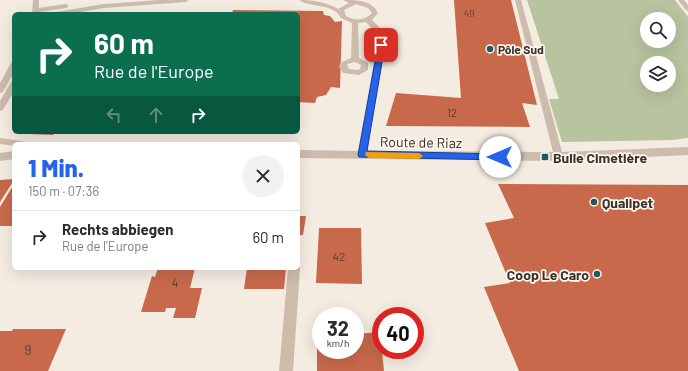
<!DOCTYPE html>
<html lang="de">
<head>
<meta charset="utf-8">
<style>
	body { margin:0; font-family:Barlow,sans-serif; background:#f2f2f3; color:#2b2b33; height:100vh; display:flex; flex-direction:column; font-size:15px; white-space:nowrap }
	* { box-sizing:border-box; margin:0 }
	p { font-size:13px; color:#7c7c81 }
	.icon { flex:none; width:22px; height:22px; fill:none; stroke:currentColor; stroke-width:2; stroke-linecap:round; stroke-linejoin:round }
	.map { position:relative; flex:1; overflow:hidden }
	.details { position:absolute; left:12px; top:142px; width:288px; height:128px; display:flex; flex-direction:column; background:#fff; border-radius:6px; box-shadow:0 4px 16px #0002 }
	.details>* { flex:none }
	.guide { position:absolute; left:12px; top:12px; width:288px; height:122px; border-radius:6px; box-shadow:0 4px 16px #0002; background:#0b6e4f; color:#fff; overflow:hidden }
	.fabs { position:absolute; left:640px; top:12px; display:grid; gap:8px }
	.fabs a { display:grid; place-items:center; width:36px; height:36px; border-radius:50%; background:#fff; box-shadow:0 4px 16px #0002; font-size:20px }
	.speed { position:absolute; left:312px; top:307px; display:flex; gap:8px; font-size:20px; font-weight:700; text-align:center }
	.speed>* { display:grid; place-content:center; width:52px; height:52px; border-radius:50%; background:#fff; box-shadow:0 4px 16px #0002; line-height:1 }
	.speed small { font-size:10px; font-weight:400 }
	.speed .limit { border:6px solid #d22; background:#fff; color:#111 }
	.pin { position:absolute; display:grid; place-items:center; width:34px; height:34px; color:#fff; margin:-17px; border-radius:8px; box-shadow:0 2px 6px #0006 }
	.me { position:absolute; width:44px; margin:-22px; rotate:270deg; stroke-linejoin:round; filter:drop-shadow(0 0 3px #0008) }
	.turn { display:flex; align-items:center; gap:14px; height:84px; padding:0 16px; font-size:18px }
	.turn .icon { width:52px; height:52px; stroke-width:2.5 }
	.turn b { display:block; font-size:28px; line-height:34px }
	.lanes { display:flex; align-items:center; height:38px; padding:0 16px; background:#0003; justify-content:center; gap:20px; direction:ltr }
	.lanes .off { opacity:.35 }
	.round { display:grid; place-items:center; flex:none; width:42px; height:42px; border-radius:21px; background:#f2f2f3 }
	.summary { display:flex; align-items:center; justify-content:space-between; height:68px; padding:0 16px }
	h1 { font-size:24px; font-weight:800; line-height:30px; color:#2563eb }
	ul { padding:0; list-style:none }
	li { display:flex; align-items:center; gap:12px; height:52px; padding:0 16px; border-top:1px solid #e1e1e2 }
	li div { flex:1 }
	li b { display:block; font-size:15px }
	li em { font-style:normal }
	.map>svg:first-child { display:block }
	.green { fill:#b8c4a0; fill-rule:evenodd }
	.building { fill:#c8694b }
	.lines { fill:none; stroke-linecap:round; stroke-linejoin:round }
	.minor { fill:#cdbbac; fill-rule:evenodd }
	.route { fill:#2563eb; stroke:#184099 }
	.slow { fill:#f59e0b }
	.poi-dot { fill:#1f5a5e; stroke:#fbf5ee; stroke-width:1.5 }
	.labels { text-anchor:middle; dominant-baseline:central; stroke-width:3.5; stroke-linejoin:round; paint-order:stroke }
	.far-number-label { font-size:10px; fill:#5e3e33 }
	.far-poi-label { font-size:12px; font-weight:bold; fill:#3b302b; stroke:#fbf5ee; text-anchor:start }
	.number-label { font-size:12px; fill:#5e3e33 }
	.street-label { font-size:14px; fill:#3b302b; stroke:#fbf5ee }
	.poi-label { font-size:14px; font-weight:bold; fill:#3b302b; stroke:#fbf5ee; text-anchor:start }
	.near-number-label { font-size:14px; fill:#5e3e33 }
</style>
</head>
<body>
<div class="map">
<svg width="688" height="371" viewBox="0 0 688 371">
	<rect width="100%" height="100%" fill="#f4ebe1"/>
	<path class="green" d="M527,0H675L688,17V138L672,140L562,142L549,99H559ZM647,19H669V41H647ZM647,63H669V85H647Z"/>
	<g class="building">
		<polygon points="454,0 511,0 537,105 522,103 530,127 386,126 396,93 461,98"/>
		<polygon points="233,10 323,11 324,15 330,16 335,22 342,21 340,88 331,87 326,95 317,97 315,103 298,102 298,14 232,14"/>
		<polygon points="30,132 55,132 53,135 29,134"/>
		<polygon points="14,179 14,180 0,202 0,180"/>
		<polygon points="14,184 14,226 0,226 0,207"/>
		<polygon points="498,184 688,185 688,371 519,371 484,287 510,283 485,223 514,218"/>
		<polygon points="298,216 306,216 303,235 298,235"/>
		<polygon points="319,228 361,228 362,284 316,283"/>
		<polygon points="158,268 195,268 190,288 202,288 195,318 173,318 176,308 166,308 165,312 141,312 152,276 155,277"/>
		<polygon points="247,268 286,268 284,289 244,289"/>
		<polygon points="13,329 66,329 48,371 0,371 0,331 12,331"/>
		<polygon points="380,332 384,371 317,371 317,336 321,335 321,350 355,350 355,334"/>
	</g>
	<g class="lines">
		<g class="minor">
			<polygon points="33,0 39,0 39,8 66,4 69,6 66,8 39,12 38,14 32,14"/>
			<polygon points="159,0 189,0 186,2 104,8 68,14 53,14 56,12 104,4"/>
			<path d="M299,0C313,0 326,2 338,9L349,3L343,0C356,0 372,0 378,13L372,20L382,30L385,45L367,151L553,152L515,0H521L562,152L688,147V155L559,161L298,158V150L358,151L377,45L375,31L366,22L358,23L359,58L368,63V70L359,75L343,73L339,67L340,63L351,58L352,23L341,18C334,3 310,8 299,0ZM356,4L368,8L372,13C364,21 355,21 346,16L344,10ZM355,62L361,65L360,69L358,70L349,69L347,64Z"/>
			<polygon points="678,0 684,0 688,5 688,11 686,10"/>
			<polygon points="11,63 14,63 14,72 3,92 0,93 0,83"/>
			<polygon points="14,81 14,91 3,110 0,111 0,101 11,82"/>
			<polygon points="0,138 22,141 27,144 14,144 14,146 0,144"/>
			<polygon points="14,151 14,159 0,161 0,153"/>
			<polygon points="298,264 300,268 293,371 279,371 288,268 298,268"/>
		</g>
	</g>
	<polygon class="route" points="381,43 385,45 367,151 500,154 503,155 503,160 359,157 358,155 378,45"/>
	<polygon class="slow" points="366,152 419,153 423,156 419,159 369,158 365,155"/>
	<g class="poi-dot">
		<circle cx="490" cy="49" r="4"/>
		<rect x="541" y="153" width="8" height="8" rx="2"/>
		<circle cx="594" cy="202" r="4"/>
		<circle cx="597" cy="274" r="4"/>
	</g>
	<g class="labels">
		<g class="far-number-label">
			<text x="469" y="13">49</text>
		</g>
		<g class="far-poi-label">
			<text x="498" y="49">Pôle Sud</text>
		</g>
		<g class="number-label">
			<text x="452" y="112">12</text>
			<text x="339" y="256">42</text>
			<text x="175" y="282">4</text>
		</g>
		<g class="street-label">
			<text transform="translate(421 142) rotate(1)">Route de Riaz</text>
		</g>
		<g class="poi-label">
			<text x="553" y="157">Bulle Cimetière</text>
			<text x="602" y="202">Qualipet</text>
			<text x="589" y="274" text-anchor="end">Coop Le Caro</text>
		</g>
		<g class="near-number-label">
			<text x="28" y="349">9</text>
		</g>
	</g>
</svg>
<div class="fabs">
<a><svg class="icon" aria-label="search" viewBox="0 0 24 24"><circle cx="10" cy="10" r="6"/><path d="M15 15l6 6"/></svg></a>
<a><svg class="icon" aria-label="layers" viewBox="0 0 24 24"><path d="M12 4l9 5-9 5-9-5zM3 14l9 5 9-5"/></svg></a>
</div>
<div class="speed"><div>32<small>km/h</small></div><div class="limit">40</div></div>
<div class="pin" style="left:381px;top:45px;background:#d93025"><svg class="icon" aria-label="arrive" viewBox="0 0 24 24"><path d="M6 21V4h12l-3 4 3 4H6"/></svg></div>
<svg class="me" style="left:500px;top:157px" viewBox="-20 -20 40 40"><circle r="19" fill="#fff"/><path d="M0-13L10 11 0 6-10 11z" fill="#2563eb"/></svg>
<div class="guide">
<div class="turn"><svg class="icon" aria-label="right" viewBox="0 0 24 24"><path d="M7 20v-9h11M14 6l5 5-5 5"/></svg><div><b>60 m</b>Rue de l'Europe</div></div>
<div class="lanes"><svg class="icon off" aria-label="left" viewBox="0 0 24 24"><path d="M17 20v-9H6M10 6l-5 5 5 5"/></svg><svg class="icon off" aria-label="ahead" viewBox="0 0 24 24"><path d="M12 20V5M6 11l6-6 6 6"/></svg><svg class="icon" aria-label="right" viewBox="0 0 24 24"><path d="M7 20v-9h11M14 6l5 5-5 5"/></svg></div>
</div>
<section class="details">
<div class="summary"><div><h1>1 Min.</h1><p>150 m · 07:36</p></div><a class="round"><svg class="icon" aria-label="close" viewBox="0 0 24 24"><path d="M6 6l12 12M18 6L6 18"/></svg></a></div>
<ul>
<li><svg class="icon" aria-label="right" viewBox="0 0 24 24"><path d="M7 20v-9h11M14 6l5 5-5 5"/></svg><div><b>Rechts abbiegen</b><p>Rue de l'Europe</p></div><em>60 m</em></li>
</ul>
</section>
</div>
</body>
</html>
